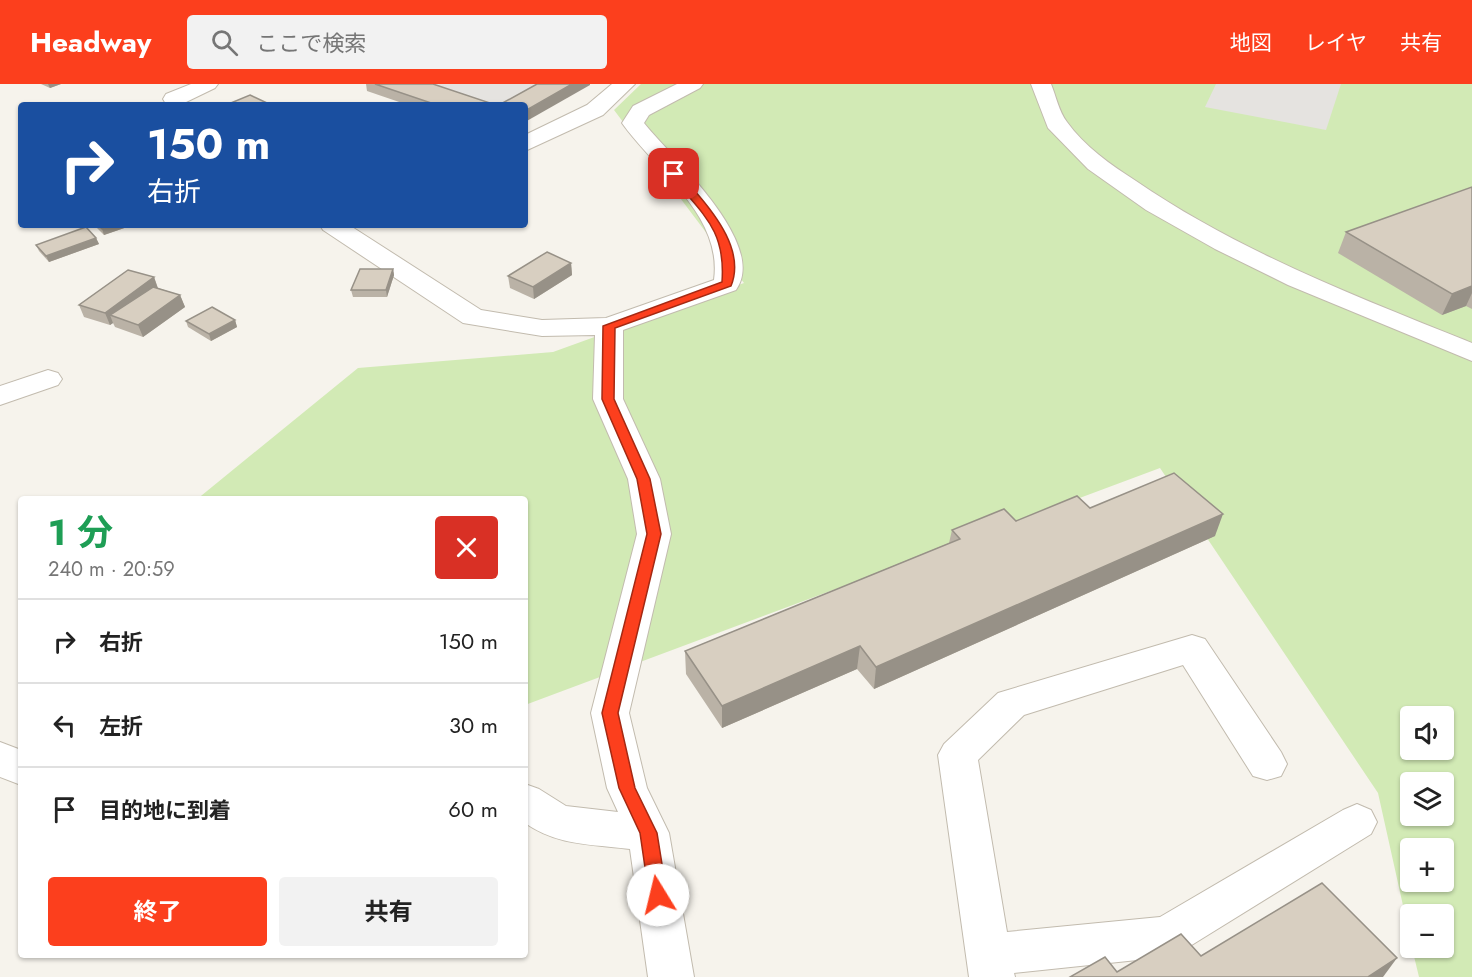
<!DOCTYPE html>
<html lang="ja">
<head>
<meta charset="utf-8">
<style>
	body { margin:0; font-family:Jost,"Noto Sans JP",sans-serif; background:#f2f2f2; color:#222; height:100vh; display:flex; flex-direction:column; font-size:22px; white-space:nowrap }
	* { box-sizing:border-box; margin:0 }
	p { font-size:20px; color:#767676 }
	.icon { flex:none; width:33px; height:33px; fill:none; stroke:currentColor; stroke-width:2; stroke-linecap:round; stroke-linejoin:round }
	.map { position:relative; flex:1; overflow:hidden }
	.details { position:absolute; left:18px; top:412px; width:510px; height:462px; display:flex; flex-direction:column; background:#fff; border-radius:6px; box-shadow:0 2px 4px #0004 }
	.details>* { flex:none }
	.guide { position:absolute; left:18px; top:18px; width:510px; height:126px; border-radius:6px; box-shadow:0 2px 4px #0004; background:#1a4fa0; color:#fff; overflow:hidden }
	.tools { position:absolute; left:1400px; top:622px; display:grid; gap:12px }
	.tools a { display:grid; place-items:center; width:54px; height:54px; border-radius:6px; background:#fff; box-shadow:0 2px 4px #0004; font-size:30px }
	.pin { position:absolute; display:grid; place-items:center; width:51px; height:51px; color:#fff; margin:-26px; border-radius:12px; box-shadow:0 3px 9px #0006 }
	.me { position:absolute; width:66px; margin:-33px; rotate:351deg; stroke-linejoin:round; filter:drop-shadow(0 0 4px #0008) }
	.turn { display:flex; align-items:center; gap:21px; height:126px; padding:0 30px; font-size:27px }
	.turn .icon { width:78px; height:78px; stroke-width:2.5 }
	.turn b { display:block; font-size:42px; line-height:51px }
	.round { display:grid; place-items:center; flex:none; width:63px; height:63px; border-radius:6px; background:#f2f2f2 }
	.headline { display:flex; align-items:center; justify-content:space-between; height:102px; padding:0 30px }
	h1 { font-size:36px; font-weight:700; line-height:45px; color:#1e9e55 }
	.primary-button { display:flex; gap:12px; margin-top:auto; padding:12px 30px }
	.primary-button a { flex:1; height:69px; border-radius:6px; background:#fc3f1d; color:#fff; font-size:24px; font-weight:700; line-height:69px; text-align:center }
	.primary-button a+a { background:#f2f2f2; color:#222 }
	ul { padding:0; list-style:none }
	li { display:flex; align-items:center; gap:18px; height:84px; padding:0 30px; border-top:2px solid #e0e0e0 }
	li div { flex:1 }
	li b { display:block; font-size:22px }
	li em { font-style:normal }
	header { display:flex; align-items:center; gap:36px; box-sizing:border-box; height:84px; padding:0 30px; background:#fc3f1d; color:#fff }
	header strong { font-size:28px }
	nav { display:flex; gap:33px; margin-inline-start:auto; font-size:21px }
	.search { width:420px; height:54px; background:#f2f2f2; display:flex; align-items:center; gap:15px; box-sizing:border-box; padding:0 21px; border-radius:6px; color:#767676; font-size:22px }
	.map>svg:first-child { display:block }
	.green { fill:#d2eab5; fill-rule:evenodd }
	.parking { fill:#e5e3e0 }
	.lines { fill:none; stroke-linecap:round; stroke-linejoin:round }
	.minor-casing { stroke:#c2bbae; stroke-width:2 }
	.minor { fill:#fff; fill-rule:evenodd }
	.wall { fill:#bab2a6 }
	.shaded-wall { fill:#979187 }
	.building { fill:#d8cfc1; stroke:#979187; stroke-width:1.5 }
	.route { fill:#fc3f1d; stroke:#a42913; stroke-width:1.5 }
</style>
</head>
<body>
<header>
<strong>Headway</strong>
<div class="search"><svg class="icon" aria-label="search" viewBox="0 0 24 24"><circle cx="10" cy="10" r="6"/><path d="M15 15l6 6"/></svg>ここで検索</div>
<nav><a>地図</a><a>レイヤ</a><a>共有</a></nav>
</header>
<div class="map">
<svg width="1472" height="893" viewBox="0 0 1472 893">
	<rect width="100%" height="100%" fill="#f6f3ec"/>
	<path class="green" d="M641,0H1472V893H1419L1412,864H1443V831H1410V853L1378,709L1160,384L525,621V416H196L358,284L553,268L744,199L614,26ZM1410,633H1443V666H1410ZM1410,699H1443V732H1410ZM1410,765H1443V798H1410Z"/>
	<g class="parking">
		<polygon points="421,0 540,0 503,21 485,21"/>
		<polygon points="1216,0 1341,0 1326,46 1205,23"/>
	</g>
	<g class="lines">
		<defs>
			<g id="minor">
				<polygon points="191,0 218,0 215,4 182,20 166,20 163,15 166,10"/>
				<polygon points="612,0 635,0 603,31 525,67 525,51 587,21"/>
				<path d="M677,0H703L700,4L649,31L644,39C670,72 769,159 736,206L623,246V315L660,395L671,450L629,629L647,704L669,749L694,893H648L630,765C591,760 558,762 525,739V700L539,705L566,722L618,728L607,704L591,629L637,450L628,395L593,315L595,251L542,252L463,239L323,146L320,141H349L481,226L542,236L606,234L714,196C723,131 655,86 622,39L633,22Z"/>
				<path d="M1031,0H1051C1056,12 1059,28 1067,38C1084,62 1111,81 1136,97C1238,167 1357,213 1472,259V277L1288,201L1215,165L1146,126L1088,85L1048,44Z"/>
				<polygon points="48,286 58,289 62,295 58,301 0,321 0,302"/>
				<polygon points="1192,551 1205,555 1281,668 1287,680 1281,692 1267,696 1253,692 1183,581 1024,631 978,676 1007,848 1160,833 1343,726 1357,720 1371,726 1377,738 1371,750 1182,867 1166,873 1014,889 1015,893 969,893 938,671 944,660 998,609"/>
				<polygon points="0,658 21,666 21,701 0,693"/>
			</g>
		</defs>
		<use href="#minor" class="minor-casing"/>
		<use href="#minor" class="minor"/>
	</g>
	<g class="wall">
		<polygon points="41,0 61,0 50,4"/>
		<polygon points="366,0 433,0 493,20 494,21 408,21 367,7"/>
		<polygon points="1472,103 1472,225 1466,222 1442,231 1338,169 1346,148"/>
		<polygon points="94,141 133,141 104,151"/>
		<polygon points="96,154 99,160 49,178 39,167 36,161"/>
		<polygon points="571,179 572,191 534,215 510,204 508,192"/>
		<polygon points="393,185 394,191 387,213 353,213 351,206"/>
		<polygon points="154,193 158,204 180,211 185,223 143,253 115,243 113,239 110,241 84,233 79,221"/>
		<polygon points="235,236 237,243 211,257 188,243 186,237"/>
		<polygon points="1090,424 1215,452 874,605 857,585 722,644 686,590 685,567 949,459 952,446 1016,437"/>
	</g>
	<g class="shaded-wall">
		<polygon points="48,0 61,0 50,4"/>
		<polygon points="572,0 590,0 590,1 525,38 525,27"/>
		<polygon points="114,141 133,141 104,151 102,145"/>
		<polygon points="96,154 99,160 49,178 46,172"/>
		<polygon points="571,179 572,191 534,215 533,203"/>
		<polygon points="393,185 394,191 387,213 386,206"/>
		<polygon points="154,193 158,205 110,231 113,239 110,241 105,229"/>
		<polygon points="1472,202 1472,209 1466,222 1442,231 1452,210"/>
		<polygon points="180,211 185,223 143,253 138,241"/>
		<polygon points="235,236 237,243 211,257 209,250"/>
		<polygon points="1223,430 1215,452 874,605 876,583"/>
		<polygon points="860,562 857,585 722,644 722,622"/>
		<polygon points="1397,874 1383,893 1368,893"/>
	</g>
	<g class="building">
		<polygon points="375,0 433,0 493,20 492,21 437,21"/>
		<polygon points="537,0 572,0 525,27 525,21 499,21"/>
		<polygon points="250,11 267,19 262,21 226,21"/>
		<polygon points="1472,103 1472,202 1452,210 1346,148"/>
		<polygon points="98,141 114,141 102,145"/>
		<polygon points="86,143 96,154 46,172 36,161"/>
		<polygon points="547,168 571,179 533,203 508,192"/>
		<polygon points="360,185 393,185 386,206 351,206"/>
		<polygon points="128,186 154,193 105,229 79,221"/>
		<polygon points="153,203 180,211 138,241 110,231"/>
		<polygon points="212,223 235,236 209,250 186,237"/>
		<polygon points="1174,389 1223,430 876,583 860,562 722,622 685,567 960,455 952,446 1004,425 1016,437 1077,412 1090,424"/>
		<polygon points="1322,799 1397,874 1368,893 1070,893 1105,873 1117,888 1181,850 1201,872"/>
	</g>
	<path class="route" d="M674,87C682,90 688,100 694,106C716,131 745,168 731,202L615,244L614,315L650,395L661,450L618,629L635,704L657,749L667,811L664,816L658,819L651,816L649,811L640,749L619,704L602,629L647,450L637,395L602,315L603,242L722,198C726,143 700,129 670,90Z"/>
</svg>
<div class="tools">
<a><svg class="icon" aria-label="sound" viewBox="0 0 24 24"><path d="M4 9h4l5-4v14l-5-4H4zM17 9q2 3 0 6"/></svg></a>
<a><svg class="icon" aria-label="layers" viewBox="0 0 24 24"><path d="M12 4l9 5-9 5-9-5zM3 14l9 5 9-5"/></svg></a>
<a>+</a>
<a>−</a>
</div>
<div class="pin" style="left:674px;top:90px;background:#d93025"><svg class="icon" aria-label="arrive" viewBox="0 0 24 24"><path d="M6 21V4h12l-3 4 3 4H6"/></svg></div>
<svg class="me" style="left:658px;top:811px" viewBox="-20 -20 40 40"><circle r="19" fill="#fff"/><path d="M0-13L10 11 0 6-10 11z" fill="#fc3f1d"/></svg>
<div class="guide">
<div class="turn"><svg class="icon" aria-label="right" viewBox="0 0 24 24"><path d="M7 20v-9h11M14 6l5 5-5 5"/></svg><div><b>150 m</b>右折</div></div>
</div>
<section class="details">
<div class="headline"><div><h1>1 分</h1><p>240 m · 20:59</p></div><a class="round" style="background:#d93025;color:#fff"><svg class="icon" aria-label="close" viewBox="0 0 24 24"><path d="M6 6l12 12M18 6L6 18"/></svg></a></div>
<ul>
<li><svg class="icon" aria-label="right" viewBox="0 0 24 24"><path d="M7 20v-9h11M14 6l5 5-5 5"/></svg><div><b>右折</b></div><em>150 m</em></li>
<li><svg class="icon" aria-label="left" viewBox="0 0 24 24"><path d="M17 20v-9H6M10 6l-5 5 5 5"/></svg><div><b>左折</b></div><em>30 m</em></li>
<li><svg class="icon" aria-label="arrive" viewBox="0 0 24 24"><path d="M6 21V4h12l-3 4 3 4H6"/></svg><div><b>目的地に到着</b></div><em>60 m</em></li>
</ul>
<div class="primary-button"><a>終了</a><a>共有</a></div>
</section>
</div>
</body>
</html>
